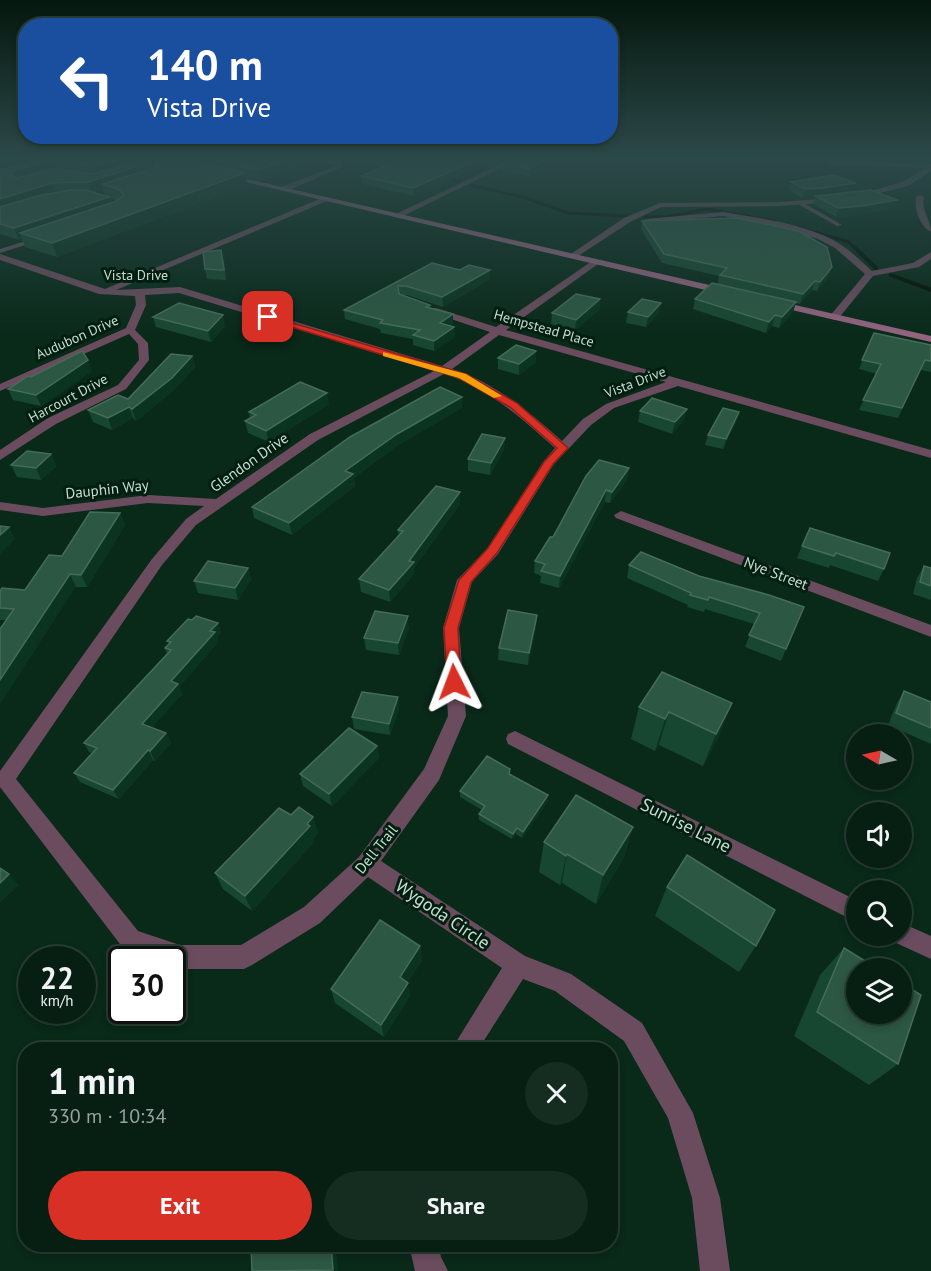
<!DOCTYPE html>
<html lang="en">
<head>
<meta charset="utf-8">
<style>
	body { margin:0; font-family:"PT Sans",sans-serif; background:#152c21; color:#f1f3f6; height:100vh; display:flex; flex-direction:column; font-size:22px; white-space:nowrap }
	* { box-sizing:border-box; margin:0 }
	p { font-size:20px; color:#98a2a0 }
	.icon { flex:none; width:33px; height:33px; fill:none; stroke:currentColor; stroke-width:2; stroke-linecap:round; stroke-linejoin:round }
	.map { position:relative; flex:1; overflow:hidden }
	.details { position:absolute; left:18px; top:1042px; width:600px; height:210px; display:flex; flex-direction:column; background:#071f13; border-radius:24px; box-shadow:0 3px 9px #0003,0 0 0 2px #283d33 }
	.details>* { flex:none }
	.top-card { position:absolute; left:18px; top:18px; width:600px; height:126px; border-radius:24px; box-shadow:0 3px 9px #0003,0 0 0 2px #283d33; background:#1a4fa0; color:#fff; overflow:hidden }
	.needle { width:39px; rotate:279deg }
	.tools { position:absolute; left:846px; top:724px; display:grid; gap:12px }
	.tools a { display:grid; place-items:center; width:66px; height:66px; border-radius:50%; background:#071f13; box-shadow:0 3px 9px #0003,0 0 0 2px #283d33; font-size:30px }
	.speed { position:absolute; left:18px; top:946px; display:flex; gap:12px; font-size:30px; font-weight:700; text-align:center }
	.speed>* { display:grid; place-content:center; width:78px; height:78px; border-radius:50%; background:#071f13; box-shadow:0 3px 9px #0003,0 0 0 2px #283d33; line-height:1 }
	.speed small { font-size:15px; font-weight:400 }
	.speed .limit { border:3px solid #111; border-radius:9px; background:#fff; color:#111 }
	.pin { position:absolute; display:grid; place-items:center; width:51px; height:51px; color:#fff; margin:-26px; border-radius:12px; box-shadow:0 3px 9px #0006 }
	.me { position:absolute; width:66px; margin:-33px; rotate:357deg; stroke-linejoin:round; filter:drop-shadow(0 0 4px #0008) }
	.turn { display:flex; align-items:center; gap:21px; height:126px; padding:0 30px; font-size:27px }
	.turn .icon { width:78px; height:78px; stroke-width:2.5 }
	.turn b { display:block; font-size:42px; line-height:51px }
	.round { display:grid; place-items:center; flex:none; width:63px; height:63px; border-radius:32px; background:#152c21 }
	.overview { display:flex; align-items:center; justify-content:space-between; height:102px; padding:0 30px }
	h1 { font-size:36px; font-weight:800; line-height:45px }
	.button { display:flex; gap:12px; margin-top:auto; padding:12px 30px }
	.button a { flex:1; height:69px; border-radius:36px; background:#d93025; color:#fff; font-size:24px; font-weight:800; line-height:69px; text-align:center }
	.button a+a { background:#152c21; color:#f1f3f6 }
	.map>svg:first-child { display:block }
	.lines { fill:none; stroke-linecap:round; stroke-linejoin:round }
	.stream-far1 { stroke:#000f04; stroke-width:3 }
	.stream { stroke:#000f04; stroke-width:4 }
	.service { fill:#6b4c5e; fill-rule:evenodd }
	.minor { fill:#6b4c5e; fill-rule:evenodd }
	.secondary { fill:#94637f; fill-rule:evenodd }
	.wall { fill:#184731; fill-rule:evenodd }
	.shaded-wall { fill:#0a3420 }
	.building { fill:#2c5742; stroke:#456c59; stroke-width:1.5 }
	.route { fill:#d93025; stroke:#8d1f18; stroke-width:1.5 }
	.slow { fill:#f59e0b }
	.labels { text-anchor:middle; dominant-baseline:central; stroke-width:6; stroke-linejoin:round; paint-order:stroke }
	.far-street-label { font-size:14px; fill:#cbddd2; stroke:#011f10 }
	.street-label { font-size:15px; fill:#cbddd2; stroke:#011f10 }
	.near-street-label { font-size:18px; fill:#cbddd2; stroke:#011f10 }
</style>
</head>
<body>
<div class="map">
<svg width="931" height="1271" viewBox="0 0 931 1271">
	<rect width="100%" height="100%" fill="#092919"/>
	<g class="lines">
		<g class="stream-far1">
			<polyline points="443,176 459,182"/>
			<polyline points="470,185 526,198 568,213 626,216"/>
			<polyline points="644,217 666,217 706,209 775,221"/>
			<polyline points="797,227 849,242 858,251"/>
		</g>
		<g class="stream">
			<polyline points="856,249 876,268"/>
			<polyline points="891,275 931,290"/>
		</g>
		<g class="service">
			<polygon points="588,159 599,159 600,160 598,161"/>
			<polygon points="798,202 802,202 842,225 837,226 798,204"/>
			<polygon points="39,237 41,240 0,253 0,249"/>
		</g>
		<g class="minor">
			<polygon points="323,159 341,162 342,167 287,191 281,191 281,187 336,166"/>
			<polygon points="511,159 519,159 401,217 394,215"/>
			<polygon points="818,159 931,164 931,171 908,186 868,196 821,203 779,206 661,207 630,222 575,258 568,256 624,218 660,203 779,202 821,199 868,192 902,182 926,168 832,165"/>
			<path d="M920,195L924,197C921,211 931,219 931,232C920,226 914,210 916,197Z"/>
			<path d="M324,197H327V201L116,290L180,287L442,366L490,332L430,312V308H436L496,327L595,259L599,262L598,264L506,330L931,450V458L678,386L614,408L591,425L554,464L498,554L472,582L459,628L466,716L439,780L381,861L525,956L571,974L642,1023L693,1113L720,1198L730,1271H700L692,1198L668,1118L624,1041L555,991L523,979L478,1050H451L502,968L368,877L320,923L252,965L244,969H180L172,966V960C154,960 140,955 123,948L0,787V771L152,559L186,519L204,506L148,503L43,516L0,510V502L43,508L148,495L216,499L310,434L434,371L179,293L145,295L146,305L135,330L148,343L149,360L126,389L56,424L0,460V450L48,418L118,385L139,360L138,344L129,334L0,391V384L126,328L136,305L135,296L99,294L0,260V254L105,289ZM499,335L666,382L606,404L583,419L562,441C529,412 494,382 452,369ZM444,374C488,387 522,419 555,448L543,462L488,548L457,580L443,628L448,716L424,769L359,857L304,907L241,945H180L138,931L16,779L162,565L196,525L318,440Z"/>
			<path d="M723,212C759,218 809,224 840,244C851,251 862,262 872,271L913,263L931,252V259L919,267L873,276L838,319L834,320L829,317L865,274L835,248L818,239L770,225L723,216L646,223L642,221L646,219Z"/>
			<polygon points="621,511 931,625 931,637 616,518 614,515"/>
			<polygon points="515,731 856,900 856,922 508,744 506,739 508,734"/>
			<polygon points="902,923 931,936 931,959 894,942 892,936 902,936"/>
			<polygon points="409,1245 439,1245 441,1257 448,1271 415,1271"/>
		</g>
		<g class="secondary">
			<polygon points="226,174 727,289 732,292 727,295 224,177"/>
			<polygon points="773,300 931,336 931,342 770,305 768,303"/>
		</g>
	</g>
	<g class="wall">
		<path d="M0,159H160V160L164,159H319L260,180L246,177L247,185L57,257L25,247L22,239L19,240L0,234ZM154,167V168L140,172L139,168L147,169ZM103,189L105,195L94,192ZM110,198L117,200L111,203Z"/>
		<polygon points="347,159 506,159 487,168 475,165 475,168 414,196 362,184 361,176 382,168"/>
		<polygon points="865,159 931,159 931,162"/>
		<polygon points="556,161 529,176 501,171 501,163"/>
		<polygon points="791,182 856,183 853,192 897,200 894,208 859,215 836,217 813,204 815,197 802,198 789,190"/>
		<polygon points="642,221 829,277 817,291 812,290 800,304 796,303 793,312 779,328 772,326 766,333 693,309 695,299 718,284 719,276 662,263 641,229"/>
		<polygon points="224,260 226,280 207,279 205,269"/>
		<polygon points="432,263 460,270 490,270 490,279 443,307 407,295 403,295 430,305 431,308 453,324 450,326 455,337 434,351 413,345 413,339 381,333 380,329 345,319 344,310"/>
		<polygon points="600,299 599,310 575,330 551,324 552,313"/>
		<polygon points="628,312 659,313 646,327 626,323"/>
		<polygon points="153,317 225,326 211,342 156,327"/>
		<polygon points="874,333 931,345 931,372 920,370 898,418 859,410 877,374 859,369"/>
		<polygon points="192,356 195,367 175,389 136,421 133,418 112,430 93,422 88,410 128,399"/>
		<polygon points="498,358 536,362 519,375 498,369"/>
		<polygon points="92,371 41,406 13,400 8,389 31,377"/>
		<polygon points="329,404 269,442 248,433 245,421 250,419 249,412"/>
		<polygon points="462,408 398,445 354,478 355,486 292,535 254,518 252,507"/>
		<polygon points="687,409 684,420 672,434 638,422 640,411"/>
		<polygon points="739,412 736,422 723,449 705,445 708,435"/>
		<polygon points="505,438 504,449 490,475 468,471 468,459"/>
		<polygon points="51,454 56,466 41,480 17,477 11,465"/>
		<polygon points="629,468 627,480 610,503 605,502 559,588 540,583 541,576 534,573 535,561 553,537"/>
		<polygon points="460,504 414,568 414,574 390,602 361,592 359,579 399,537 398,530"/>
		<polygon points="120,513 125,525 87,587 76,587 6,620 0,620 0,591 25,590 62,556"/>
		<polygon points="810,528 884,569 878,581 830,565 829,568 797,558"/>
		<polygon points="629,565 699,576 804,607 781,661 745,647 754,624 705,609 704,612 687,607 688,605 627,578"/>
		<polygon points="924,566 931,568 931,600 913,594 917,578"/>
		<polygon points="248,568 251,580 238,600 198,593 194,581"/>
		<polygon points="537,615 536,627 528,665 498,660 499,648"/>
		<polygon points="192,620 218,623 221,633 217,637 218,642 179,687 182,694 152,727 166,733 171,743 155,761 153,760 119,799 80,782 74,773 92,753 89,752 84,743 167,654 165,648 169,644 167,641"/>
		<polygon points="409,628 399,655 366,650 364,638"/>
		<polygon points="904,691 931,702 931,744 888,725 897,703"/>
		<polygon points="398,697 399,709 390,735 354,729 352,717"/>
		<polygon points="732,703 719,736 703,766 659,745 655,751 631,739 639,707"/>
		<polygon points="377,746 379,758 332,806 303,786 300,774"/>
		<polygon points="509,774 548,795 548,801 522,838 516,834 512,839 479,820 479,814 482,810 460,797 460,791"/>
		<polygon points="291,815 313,817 318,833 313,839 314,842 252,911 223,889 215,873"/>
		<polygon points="633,827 624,857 596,904 562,883 560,885 539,872 544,842"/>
		<polygon points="667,887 756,946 739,972 655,916"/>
		<polygon points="420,946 422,961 407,982 410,996 384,1037 335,1003 331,989"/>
		<polygon points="844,948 898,1064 869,1085 794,1036 820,975"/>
	</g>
	<g class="shaded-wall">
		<polygon points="10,159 52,159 0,173 0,162"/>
		<polygon points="121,159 127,159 129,168 95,177 92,166"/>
		<polygon points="144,159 160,159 161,165 147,169"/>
		<polygon points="289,159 319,159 260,180 258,170"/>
		<polygon points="491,159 506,159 487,168 487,161"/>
		<polygon points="548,159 556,159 556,161 529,176 529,169"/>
		<polygon points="53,160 56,171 16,185 12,175 13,171"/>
		<polygon points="475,161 475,168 414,196 413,188"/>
		<polygon points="138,166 141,176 102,184 103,189 92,193 88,182"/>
		<polygon points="245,173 247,185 57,257 52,243"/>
		<polygon points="52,183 56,194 0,212 0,199"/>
		<polygon points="856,183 853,192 816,196 815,197 802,198 805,189"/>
		<polygon points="109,197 113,208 20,233 22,239 19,240 14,228"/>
		<polygon points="897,200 894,208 859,215 836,217 838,208"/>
		<polygon points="832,267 829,277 817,291 820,282"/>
		<polygon points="490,270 490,279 443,307 442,297"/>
		<polygon points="815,281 812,290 800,304 803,294"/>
		<polygon points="600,299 599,310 575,330 576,320"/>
		<polygon points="796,302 793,312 779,328 782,317"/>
		<polygon points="661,303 659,313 646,327 648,317"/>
		<polygon points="453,314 453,324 441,333 440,323"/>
		<polygon points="223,315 225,326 211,342 208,331"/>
		<polygon points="775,315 772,326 766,333 769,322"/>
		<polygon points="454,327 455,337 434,351 434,341"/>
		<polygon points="536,351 536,362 519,375 519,364"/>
		<polygon points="192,356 195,367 175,389 136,421 132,409"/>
		<polygon points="88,360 92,371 41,406 36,395"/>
		<polygon points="327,393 329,404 269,442 266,431"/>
		<polygon points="462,397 462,408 398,445 354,478 355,486 292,535 289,523 345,471 397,434"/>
		<polygon points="129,407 133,418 112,430 108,418"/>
		<polygon points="687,409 684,420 672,434 675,422"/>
		<polygon points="739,412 736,422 723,449 726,439"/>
		<polygon points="505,438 504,449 490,475 491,463"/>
		<polygon points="51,454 56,466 41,480 36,468"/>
		<polygon points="629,468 627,480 610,503 612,492"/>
		<polygon points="606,490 605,502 559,588 560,576"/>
		<polygon points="460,492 460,504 414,568 414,574 390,602 389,590 409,561"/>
		<polygon points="120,513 125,525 87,587 81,575"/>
		<polygon points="9,527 15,539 0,554 0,535"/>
		<polygon points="248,568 251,580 238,600 235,588"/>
		<polygon points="70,574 76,587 0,704 0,680"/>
		<polygon points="537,615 536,627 528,665 529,653"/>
		<polygon points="408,616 409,628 399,655 398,643"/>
		<polygon points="218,623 221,633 217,637 218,642 179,687 182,694 147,733 142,724 171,681"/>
		<polygon points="398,697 399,709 390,735 389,724"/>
		<polygon points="732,703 719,736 703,766 716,734"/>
		<polygon points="669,712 659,745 655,751 665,719"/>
		<polygon points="166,733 171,743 155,761 150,751"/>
		<polygon points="377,746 379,758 332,806 329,794"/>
		<polygon points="148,750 153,760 119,799 113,790"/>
		<polygon points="548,795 548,801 522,838 523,832"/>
		<polygon points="313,817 318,833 313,839 314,842 252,911 245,896"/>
		<polygon points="633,827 624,857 596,904 603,875"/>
		<polygon points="517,828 516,834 512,839 513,834"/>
		<polygon points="567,854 562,883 560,885 566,856"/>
		<polygon points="9,874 19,885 0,903 0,883"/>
		<polygon points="420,946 422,961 402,991 400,977"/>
		<polygon points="408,983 410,996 384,1037 381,1025"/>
		<polygon points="331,1245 336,1245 338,1271 333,1270"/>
	</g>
	<g class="building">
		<polygon points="0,159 10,159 0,162"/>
		<polygon points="37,159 121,159 92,166 53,160 13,171 12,175 17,178 54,169 92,174 127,165 138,166 88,182 52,183 0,199 0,170"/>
		<polygon points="164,159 183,159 245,173 52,243 20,233 114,202 122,197 123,194 118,189 102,184 154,168 156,161"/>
		<polygon points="210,159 289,159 258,170"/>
		<polygon points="373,159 466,159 475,161 413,188 361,176 392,164"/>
		<polygon points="510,159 548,159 529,169 501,163"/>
		<polygon points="833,175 856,183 823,188 805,189 791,182"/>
		<polygon points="71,190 86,190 109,197 14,228 0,224 0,207 41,195"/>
		<polygon points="871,190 897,200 862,206 838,208 816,196"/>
		<polygon points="737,218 798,231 827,247 832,267 820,282 815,281 803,294 720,275 727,268 664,254 642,221"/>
		<polygon points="221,250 224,270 205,269 203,252"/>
		<polygon points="432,263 460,270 469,265 490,270 442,297 406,286 398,286 399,294 430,305 426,307 453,314 440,323 454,327 434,341 413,335 420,330 380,323 383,320 344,310"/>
		<polygon points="712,283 796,302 782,317 775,315 769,322 695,299"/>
		<polygon points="576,294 600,299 576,320 552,313"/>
		<polygon points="642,299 661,303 648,317 628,312"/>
		<polygon points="179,303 223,315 208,331 153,317"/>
		<polygon points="874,333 931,345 931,361 925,360 902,408 863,400 881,364 862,360"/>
		<polygon points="516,345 536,351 519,364 498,358"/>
		<polygon points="82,351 88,360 36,395 8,389 28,376 31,377"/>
		<polygon points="171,354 192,356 172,378 132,409 129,407 108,418 88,410 118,395 128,399"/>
		<polygon points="300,382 327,393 266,431 245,421 256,415 249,412"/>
		<polygon points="440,387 462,397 397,434 345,471 353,474 289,523 252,507 350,437"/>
		<polygon points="652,398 687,409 675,422 640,411"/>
		<polygon points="723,408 739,412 726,439 708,435"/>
		<polygon points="482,434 505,438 491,463 468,459"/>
		<polygon points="27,451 51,454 36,468 11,465"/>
		<polygon points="599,460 629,468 612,492 606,490 560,576 541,571 545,564 535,561 550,537 553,537 586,476"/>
		<polygon points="436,486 460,492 409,561 414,562 389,590 359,579 403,531 398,530"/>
		<polygon points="90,512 120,513 81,575 70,574 0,680 0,629 14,609 0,608 0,591 2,588 25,590 49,555 62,556"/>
		<polygon points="0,526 9,527 0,535"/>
		<polygon points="810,528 890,553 884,569 836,553 834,556 802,546"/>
		<polygon points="641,552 699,576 769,595 804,607 786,649 749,635 760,613 709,597 708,600 690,595 691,593 629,565"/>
		<polygon points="208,561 248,568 235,588 194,581"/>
		<polygon points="924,566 931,568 931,586 920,582"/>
		<polygon points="508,610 537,615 529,653 499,648"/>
		<polygon points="375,611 408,616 398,643 364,638"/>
		<polygon points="196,616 218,623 210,631 215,632 171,681 178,684 142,724 166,733 150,751 148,750 113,790 74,773 97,748 84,743 171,650 165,648 171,642 167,641 188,619 192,620"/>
		<polygon points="662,672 732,703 716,734 669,712 665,719 639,707"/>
		<polygon points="904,691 931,702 931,728 896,713"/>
		<polygon points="362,692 398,697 389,724 352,717"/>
		<polygon points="349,728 377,746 329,794 300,774"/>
		<polygon points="487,756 510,769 509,774 548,795 523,832 517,828 513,834 479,814 485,806 460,791"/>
		<polygon points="576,795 633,827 603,875 567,854 566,856 544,842"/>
		<polygon points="299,807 313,817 307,824 310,826 245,896 215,873 279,808 291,815"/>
		<polygon points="687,855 775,910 756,946 667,887"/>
		<polygon points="0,868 9,874 0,883"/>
		<polygon points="380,920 420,946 400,977 408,983 381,1025 331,989"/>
		<polygon points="844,948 878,969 856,969 856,1014 902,1014 902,983 921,995 898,1064 817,1012"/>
		<polygon points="297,1045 321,1050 296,1050"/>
		<polygon points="251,1245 331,1245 333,1270 252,1271"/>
	</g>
	<linearGradient id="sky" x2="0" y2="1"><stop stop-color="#05170e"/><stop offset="0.47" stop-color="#2c4949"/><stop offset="1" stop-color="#2c4949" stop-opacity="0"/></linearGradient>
	<rect width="931" height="337" fill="url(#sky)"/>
	<polygon class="route" points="265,315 466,374 517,403 568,448 553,464 497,553 471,582 458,628 461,682 459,686 449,686 447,682 444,628 459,580 488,548 544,462 557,448 510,407 459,378 265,319"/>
	<polygon class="slow" points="383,352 466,374 502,396 494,398 459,378 383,356"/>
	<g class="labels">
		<g class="far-street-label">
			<text x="136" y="275">Vista Drive</text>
			<text transform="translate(544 328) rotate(16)">Hempstead Place</text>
			<text transform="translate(77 337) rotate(-24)">Audubon Drive</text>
			<text transform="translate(635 382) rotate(-21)">Vista Drive</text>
			<text transform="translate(68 398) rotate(-28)">Harcourt Drive</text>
		</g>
		<g class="street-label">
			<text transform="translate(249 462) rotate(-35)">Glendon Drive</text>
			<text transform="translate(107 489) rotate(-6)">Dauphin Way</text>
			<text transform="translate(776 573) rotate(21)">Nye Street</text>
			<text transform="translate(376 849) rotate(-51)">Dell Trail</text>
		</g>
		<g class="near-street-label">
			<text transform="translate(686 825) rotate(27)">Sunrise Lane</text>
			<text transform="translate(443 914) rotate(34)">Wygoda Circle</text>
		</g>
	</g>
</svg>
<div class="tools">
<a><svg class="needle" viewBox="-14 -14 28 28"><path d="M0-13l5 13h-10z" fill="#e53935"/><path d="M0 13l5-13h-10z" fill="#98a2a0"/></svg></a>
<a><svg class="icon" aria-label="sound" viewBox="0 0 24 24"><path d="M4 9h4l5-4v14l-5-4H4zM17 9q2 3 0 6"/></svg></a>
<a><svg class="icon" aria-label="search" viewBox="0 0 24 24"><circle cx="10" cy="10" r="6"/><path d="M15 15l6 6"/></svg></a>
<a><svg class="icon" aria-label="layers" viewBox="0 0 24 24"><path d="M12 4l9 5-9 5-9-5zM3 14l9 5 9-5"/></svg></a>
</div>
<div class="speed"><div>22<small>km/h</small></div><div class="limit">30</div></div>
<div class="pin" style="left:268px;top:317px;background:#d93025"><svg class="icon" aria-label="arrive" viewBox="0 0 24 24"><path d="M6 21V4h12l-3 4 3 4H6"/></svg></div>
<svg class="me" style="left:454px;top:682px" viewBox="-20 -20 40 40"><path d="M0-17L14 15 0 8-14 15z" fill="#d93025" stroke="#fff" stroke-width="4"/></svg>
<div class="top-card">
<div class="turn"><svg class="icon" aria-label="left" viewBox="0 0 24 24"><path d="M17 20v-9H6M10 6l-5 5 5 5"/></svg><div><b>140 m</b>Vista Drive</div></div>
</div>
<section class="details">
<div class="overview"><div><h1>1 min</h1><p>330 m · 10:34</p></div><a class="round"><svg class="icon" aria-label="close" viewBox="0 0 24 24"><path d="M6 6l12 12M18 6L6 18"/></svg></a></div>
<div class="button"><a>Exit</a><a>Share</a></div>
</section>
</div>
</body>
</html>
